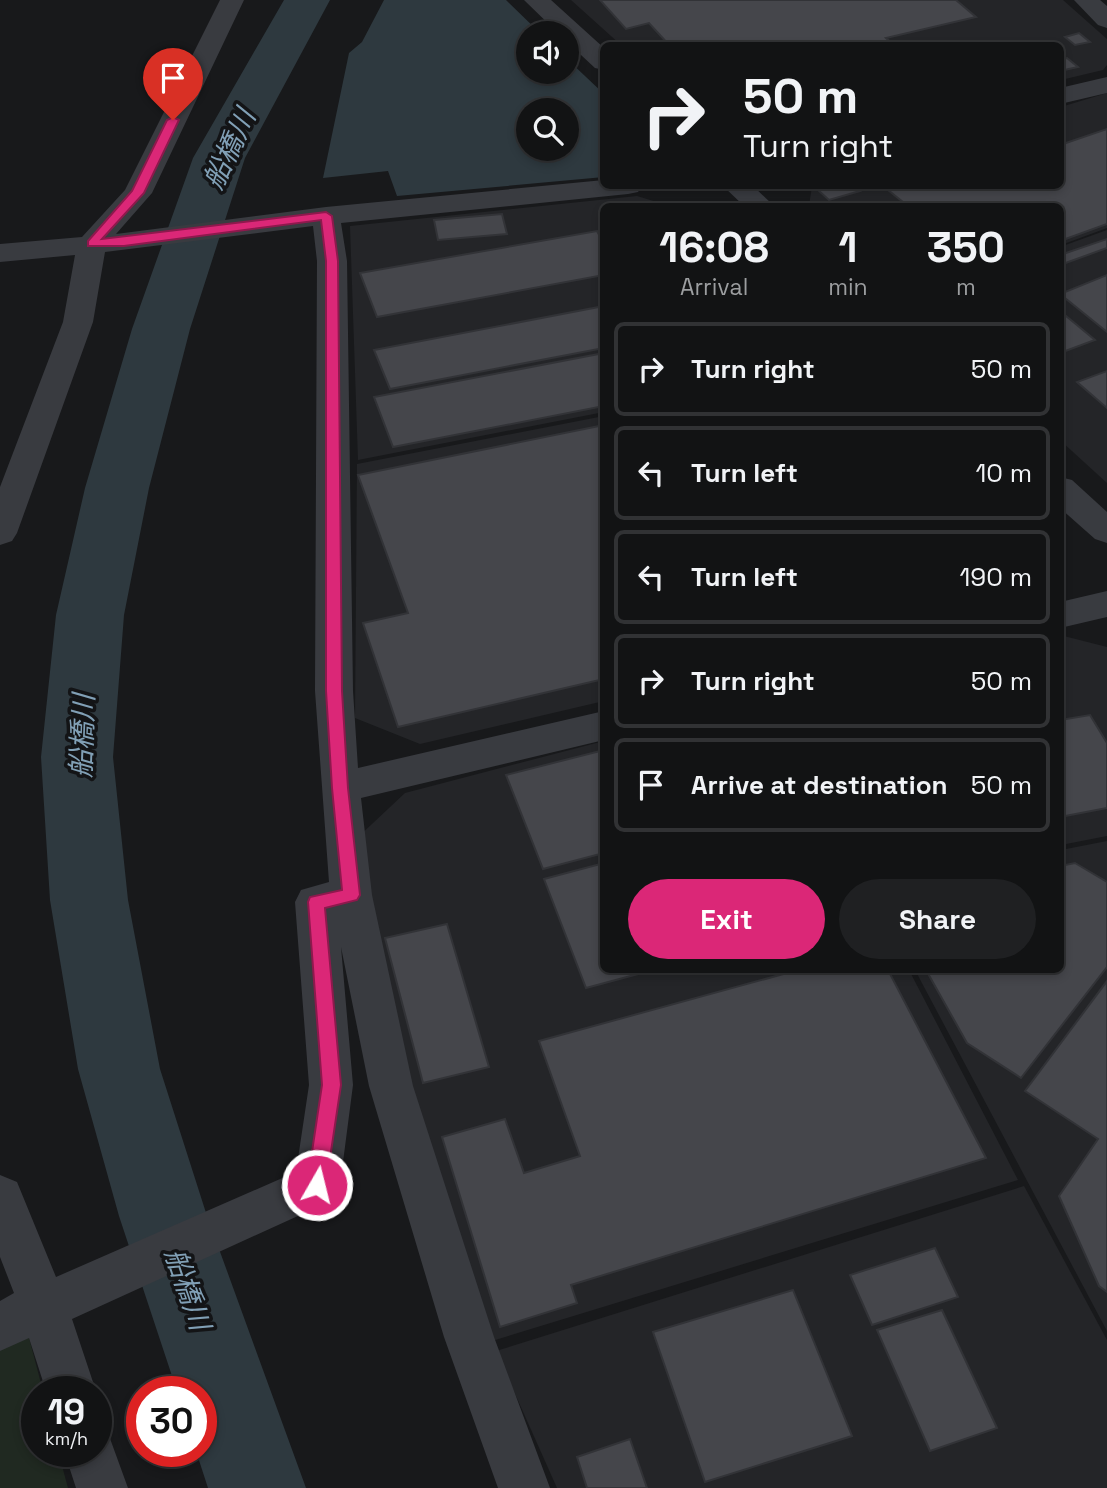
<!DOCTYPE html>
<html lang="en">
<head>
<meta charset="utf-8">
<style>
	body { margin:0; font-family:"Space Grotesk","Noto Sans JP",sans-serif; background:#1f2022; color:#f1f3f6; height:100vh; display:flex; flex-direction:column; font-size:26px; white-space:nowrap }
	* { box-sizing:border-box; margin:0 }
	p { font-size:23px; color:#9c9ea0 }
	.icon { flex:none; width:38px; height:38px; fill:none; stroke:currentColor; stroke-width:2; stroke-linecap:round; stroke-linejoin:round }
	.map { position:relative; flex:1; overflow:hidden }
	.drawer { position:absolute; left:600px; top:203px; width:464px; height:770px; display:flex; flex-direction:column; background:#121314; border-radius:10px; box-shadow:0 4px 10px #0003,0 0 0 2px #313234 }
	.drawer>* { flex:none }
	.top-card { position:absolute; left:600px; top:42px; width:464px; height:147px; border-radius:10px; box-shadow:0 4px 10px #0003,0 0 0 2px #313234; background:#121314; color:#f1f3f6; overflow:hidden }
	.buttons { position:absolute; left:516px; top:21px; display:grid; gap:14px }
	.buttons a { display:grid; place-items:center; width:63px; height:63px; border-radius:50%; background:#121314; box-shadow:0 4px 10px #0003,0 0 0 2px #313234; font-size:35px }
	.speed { position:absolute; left:21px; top:1376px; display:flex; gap:14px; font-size:35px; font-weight:700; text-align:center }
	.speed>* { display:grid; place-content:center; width:91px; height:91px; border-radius:50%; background:#121314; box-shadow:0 4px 10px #0003,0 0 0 2px #313234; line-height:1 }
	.speed small { font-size:18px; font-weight:400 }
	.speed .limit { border:10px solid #d22; background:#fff; color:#111 }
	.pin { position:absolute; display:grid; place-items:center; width:60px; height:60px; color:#fff; margin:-72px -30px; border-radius:50% 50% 50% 0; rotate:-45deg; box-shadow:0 0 7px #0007 }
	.pin .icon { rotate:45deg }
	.me { position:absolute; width:77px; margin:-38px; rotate:8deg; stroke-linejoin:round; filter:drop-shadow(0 0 5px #0008) }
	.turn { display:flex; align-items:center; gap:24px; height:147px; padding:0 28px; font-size:32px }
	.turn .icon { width:91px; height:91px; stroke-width:2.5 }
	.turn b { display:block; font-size:49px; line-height:60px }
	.eta { display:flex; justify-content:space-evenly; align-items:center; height:119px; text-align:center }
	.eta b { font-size:42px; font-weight:700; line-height:49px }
	.cta { display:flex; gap:14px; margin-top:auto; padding:14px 28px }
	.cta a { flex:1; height:80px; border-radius:42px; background:#db2777; color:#fff; font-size:28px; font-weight:700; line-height:80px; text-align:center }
	.cta a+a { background:#1f2022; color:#f1f3f6 }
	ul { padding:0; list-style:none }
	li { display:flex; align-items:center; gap:21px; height:94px; margin:0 14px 10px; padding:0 14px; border:4px solid #313234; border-radius:10px }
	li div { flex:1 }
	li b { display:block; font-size:26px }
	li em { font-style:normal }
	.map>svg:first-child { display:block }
	.built { fill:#242528 }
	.green { fill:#202921 }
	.water { fill:#2e393f; fill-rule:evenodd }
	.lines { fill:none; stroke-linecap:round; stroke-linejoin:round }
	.river { fill:#2e393f; fill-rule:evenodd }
	.building { fill:#45464b; stroke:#323337; stroke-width:2 }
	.minor { fill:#393b40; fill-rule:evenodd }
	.route { fill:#db2777; stroke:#8e194d; stroke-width:2 }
	.labels { text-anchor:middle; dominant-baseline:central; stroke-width:7; stroke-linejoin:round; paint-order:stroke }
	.water-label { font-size:28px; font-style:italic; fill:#81a0b6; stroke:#131416 }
</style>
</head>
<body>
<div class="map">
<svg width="1107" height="1488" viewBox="0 0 1107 1488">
	<rect width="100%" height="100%" fill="#18191b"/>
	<g class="built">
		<polygon points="571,0 1063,0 1107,39 1107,65 1103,70 1061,80 1060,46 621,45"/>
		<polygon points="1107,93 1107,228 1061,245 1060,206 809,206 812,186 1060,186 1061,107"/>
		<polygon points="637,196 670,206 604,206 604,412 358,460 350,226"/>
		<polygon points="1107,230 1107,483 1061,441 1060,247"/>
		<polygon points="604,416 604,701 420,744 355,718 357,464"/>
		<polygon points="1060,635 1107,647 1107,836 1061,845"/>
		<polygon points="604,741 604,970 909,970 1018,1180 492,1341 405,1079 356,839 405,793"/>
		<polygon points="1107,841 1107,1331 915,970 1060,970 1061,850"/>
		<polygon points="1024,1186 1107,1340 1107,1488 557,1488 496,1351"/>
	</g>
	<polygon class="green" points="28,1334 43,1391 37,1391 37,1451 58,1451 68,1488 0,1488 0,1347"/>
	<path class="water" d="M384,0H506L540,33H528V72H567V59L604,94V177L397,196L388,171L323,178L349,53L362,42ZM528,110H567V149H528Z"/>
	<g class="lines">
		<polygon class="river" points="284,0 330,0 245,158 190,329 149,488 124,615 113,757 128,900 160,1069 207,1216 306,1488 208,1488 196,1451 201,1451 201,1391 177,1391 119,1216 78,1069 50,900 41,757 56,615 85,488 132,329 193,158"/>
	</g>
	<g class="building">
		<polygon points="600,0 956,0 976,17 886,38 895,46 670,46 649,23 626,29"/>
		<polygon points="1079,33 1090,42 1075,45 1065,37"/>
		<polygon points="1067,58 1078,67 1060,71 1060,60"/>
		<polygon points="1107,129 1107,224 1060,241 1060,206 908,206 883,186 1060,186 1060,145"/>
		<polygon points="826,186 854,186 860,191 829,200 818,190"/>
		<polygon points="502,214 507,234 438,240 434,220"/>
		<polygon points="597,231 604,244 604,275 377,317 360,273"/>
		<polygon points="1107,239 1107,248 1060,265 1060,255"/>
		<polygon points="1107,275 1107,332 1060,294"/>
		<polygon points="604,306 604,348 390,389 374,350"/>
		<polygon points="1060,311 1095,340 1060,353"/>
		<polygon points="604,353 604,406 393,447 374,397"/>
		<polygon points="1107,371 1107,408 1077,382"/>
		<polygon points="604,425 604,679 398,727 363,623 408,613 358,475"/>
		<polygon points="1090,715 1107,743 1107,808 1060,817 1060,720"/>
		<polygon points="604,750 604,853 543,869 506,775"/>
		<polygon points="604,863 604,970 653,970 586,988 544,879"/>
		<polygon points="1075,863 1107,882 1107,967 1021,1078 967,1043 926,970 1060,970 1060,866"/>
		<polygon points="447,924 489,1067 423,1083 385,938"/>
		<polygon points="798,970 888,970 986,1158 571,1285 577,1303 500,1327 442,1137 505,1119 524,1173 580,1156 539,1041"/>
		<polygon points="1107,981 1107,1292 1099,1286 1059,1196 1098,1139 1025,1091"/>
		<polygon points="935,1248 958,1297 872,1325 850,1275"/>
		<polygon points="793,1290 852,1436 705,1482 653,1332"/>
		<polygon points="942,1310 997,1428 930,1451 877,1330"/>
		<polygon points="630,1439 647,1488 587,1488 577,1457"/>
	</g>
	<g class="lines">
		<g class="minor">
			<polygon points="220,0 244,0 152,193 116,234 326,207 604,180 604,186 642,186 638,192 628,194 341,223 347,261 353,691 358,768 604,711 604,740 361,798 372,895 413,1086 494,1337 550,1488 498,1488 444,1337 369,1086 341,947 353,1085 340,1185 333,1200 72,1319 96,1391 46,1391 29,1338 0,1351 0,1301 14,1293 0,1257 0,1175 17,1182 56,1277 296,1172 309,1085 295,902 301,890 329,882 315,691 317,261 313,226 105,252 93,322 17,533 12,541 0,545 0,487 63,322 75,255 0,262 0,244 82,237 125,190"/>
			<polygon points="524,0 551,0 604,48 604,70 595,68 567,42 567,33 558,33"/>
			<polygon points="1074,0 1100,0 1107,6 1107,28 1098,25"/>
			<polygon points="1107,77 1107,93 1060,104 1060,88"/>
			<polygon points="723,186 753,186 774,206 744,206"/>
			<polygon points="1060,477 1072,480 1107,512 1107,543 1095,539 1060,508"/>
			<polygon points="1107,591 1107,617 1060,628 1060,602"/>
			<polygon points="96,1428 108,1433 128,1488 76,1488 64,1451 96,1451"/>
		</g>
	</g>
	<polygon class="route" points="173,117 179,120 144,193 102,239 326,212 332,216 338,261 342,691 348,788 360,895 357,900 325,908 341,1085 326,1185 323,1192 317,1194 310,1192 307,1185 322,1085 308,902 310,897 342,890 332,788 326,691 326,261 321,220 124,246 88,246 88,241 132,191 167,120"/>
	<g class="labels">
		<g class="water-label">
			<text transform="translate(229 149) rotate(-65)">船橋川</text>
			<text transform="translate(82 736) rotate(-88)">船橋川</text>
			<text transform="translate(188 1289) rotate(71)">船橋川</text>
		</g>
	</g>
</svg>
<div class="buttons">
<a><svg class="icon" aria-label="sound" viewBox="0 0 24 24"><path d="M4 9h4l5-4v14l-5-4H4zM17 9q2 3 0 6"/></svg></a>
<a><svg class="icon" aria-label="search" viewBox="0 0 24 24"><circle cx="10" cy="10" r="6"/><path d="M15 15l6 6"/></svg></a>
</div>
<div class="speed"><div>19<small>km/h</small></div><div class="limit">30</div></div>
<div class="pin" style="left:173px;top:120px;background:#d93025"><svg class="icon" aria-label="arrive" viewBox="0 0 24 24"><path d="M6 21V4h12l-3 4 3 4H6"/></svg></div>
<svg class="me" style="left:317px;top:1185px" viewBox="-20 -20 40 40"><circle r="17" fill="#db2777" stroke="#fff" stroke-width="3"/><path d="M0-11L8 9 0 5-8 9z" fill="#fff"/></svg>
<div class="top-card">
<div class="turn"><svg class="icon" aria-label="right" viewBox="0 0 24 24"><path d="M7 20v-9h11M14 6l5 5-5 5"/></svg><div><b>50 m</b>Turn right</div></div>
</div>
<section class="drawer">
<div class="eta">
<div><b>16:08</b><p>Arrival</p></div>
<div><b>1</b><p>min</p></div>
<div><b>350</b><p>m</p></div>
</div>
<ul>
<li><svg class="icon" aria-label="right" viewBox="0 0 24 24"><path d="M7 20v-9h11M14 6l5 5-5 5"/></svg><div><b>Turn right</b></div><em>50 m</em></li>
<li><svg class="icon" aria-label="left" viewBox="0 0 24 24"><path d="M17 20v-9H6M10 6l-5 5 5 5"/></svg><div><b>Turn left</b></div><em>10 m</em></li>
<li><svg class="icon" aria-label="left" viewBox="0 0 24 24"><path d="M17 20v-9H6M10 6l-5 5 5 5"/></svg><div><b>Turn left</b></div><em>190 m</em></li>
<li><svg class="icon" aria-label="right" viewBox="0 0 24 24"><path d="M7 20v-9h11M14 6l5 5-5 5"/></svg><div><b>Turn right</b></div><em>50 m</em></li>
<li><svg class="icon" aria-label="arrive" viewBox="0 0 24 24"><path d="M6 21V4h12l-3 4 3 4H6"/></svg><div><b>Arrive at destination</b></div><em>50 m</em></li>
</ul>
<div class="cta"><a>Exit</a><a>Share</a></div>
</section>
</div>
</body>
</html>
